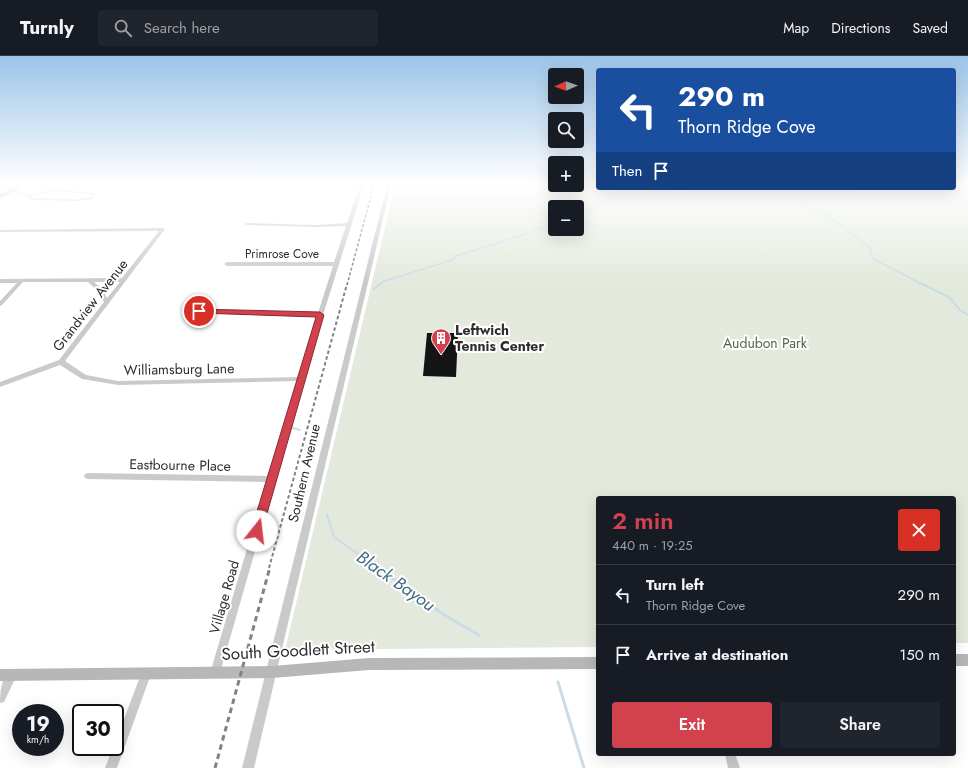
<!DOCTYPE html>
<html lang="en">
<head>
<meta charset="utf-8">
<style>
	body { margin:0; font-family:Jost,sans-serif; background:#20242c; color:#f1f3f6; height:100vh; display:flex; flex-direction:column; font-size:15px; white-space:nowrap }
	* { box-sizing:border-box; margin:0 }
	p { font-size:13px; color:#9ea1a6 }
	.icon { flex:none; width:22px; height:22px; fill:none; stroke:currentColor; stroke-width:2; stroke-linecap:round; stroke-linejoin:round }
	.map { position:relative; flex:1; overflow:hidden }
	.drawer { position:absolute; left:596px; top:440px; width:360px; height:260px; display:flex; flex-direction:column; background:#171b24; border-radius:4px; box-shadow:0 4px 16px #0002 }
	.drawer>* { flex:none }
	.hud { position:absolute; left:596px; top:12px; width:360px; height:122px; border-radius:4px; box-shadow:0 4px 16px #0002; background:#1a4fa0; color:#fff; overflow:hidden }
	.needle { width:26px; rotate:268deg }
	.buttons { position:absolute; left:548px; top:12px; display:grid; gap:8px }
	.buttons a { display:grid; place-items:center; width:36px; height:36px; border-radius:4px; background:#171b24; box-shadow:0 4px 16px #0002; font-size:20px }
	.speed { position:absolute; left:12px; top:648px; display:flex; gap:8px; font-size:20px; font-weight:700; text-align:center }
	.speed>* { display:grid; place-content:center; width:52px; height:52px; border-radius:50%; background:#171b24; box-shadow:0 4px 16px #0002; line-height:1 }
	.speed small { font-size:10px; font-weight:400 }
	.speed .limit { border:2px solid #111; border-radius:6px; background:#fff; color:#111 }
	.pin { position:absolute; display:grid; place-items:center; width:34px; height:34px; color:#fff; margin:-17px; border:2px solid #fff; border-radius:50%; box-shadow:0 1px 4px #0007 }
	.me { position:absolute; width:44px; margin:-22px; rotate:16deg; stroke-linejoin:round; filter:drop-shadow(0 0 3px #0008) }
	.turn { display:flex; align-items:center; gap:14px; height:84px; padding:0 16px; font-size:18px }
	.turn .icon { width:52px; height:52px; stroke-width:2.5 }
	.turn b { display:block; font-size:28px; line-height:34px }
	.then { display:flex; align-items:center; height:38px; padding:0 16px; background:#0003; gap:8px; font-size:15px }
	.round { display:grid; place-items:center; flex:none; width:42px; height:42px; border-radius:4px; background:#20242c }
	.head { display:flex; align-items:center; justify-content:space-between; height:68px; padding:0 16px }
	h1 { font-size:24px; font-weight:600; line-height:30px; color:#d1414e }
	.primary-button { display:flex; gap:8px; margin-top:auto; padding:8px 16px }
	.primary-button a { flex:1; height:46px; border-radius:4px; background:#d1414e; color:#fff; font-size:16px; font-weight:600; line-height:46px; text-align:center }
	.primary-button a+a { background:#20242c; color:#f1f3f6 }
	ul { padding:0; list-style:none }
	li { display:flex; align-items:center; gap:12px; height:60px; padding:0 16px; border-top:1px solid #363941 }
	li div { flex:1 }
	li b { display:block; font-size:15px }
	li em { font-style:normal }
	header { display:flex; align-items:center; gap:24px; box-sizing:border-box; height:56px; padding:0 20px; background:#171b24; border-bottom:1px solid #363941 }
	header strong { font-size:19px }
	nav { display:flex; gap:22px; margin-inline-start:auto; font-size:14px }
	.search { width:280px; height:36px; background:#20242c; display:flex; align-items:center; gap:10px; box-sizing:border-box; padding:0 14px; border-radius:4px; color:#9ea1a6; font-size:15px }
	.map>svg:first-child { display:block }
	.green { fill:#e3e9dc; fill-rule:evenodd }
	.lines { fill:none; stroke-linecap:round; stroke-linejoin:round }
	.stream-far2 { stroke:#cadce7; stroke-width:1.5 }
	.stream-far1 { stroke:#cadce7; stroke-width:2 }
	.stream { stroke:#cadce7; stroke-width:3 }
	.building { fill:#141414 }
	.minor { fill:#cacaca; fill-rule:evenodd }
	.tertiary { fill:#cacaca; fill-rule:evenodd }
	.secondary { fill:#b7b7b7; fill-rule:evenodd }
	.primary { fill:#a5a5a5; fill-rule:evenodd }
	.rail-far2 { stroke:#828282; stroke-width:1.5; stroke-dasharray:3 2; stroke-linecap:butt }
	.rail-far1 { stroke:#828282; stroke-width:2; stroke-dasharray:3.5 2.5; stroke-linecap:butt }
	.rail { stroke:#828282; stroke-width:3; stroke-dasharray:5.5 4; stroke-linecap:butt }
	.route { fill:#d1414e; stroke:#882a33 }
	.labels { text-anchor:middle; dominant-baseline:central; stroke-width:4; stroke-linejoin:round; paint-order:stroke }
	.far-street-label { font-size:12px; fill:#2d2d2d; stroke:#fff }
	.street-label { font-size:14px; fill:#2d2d2d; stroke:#fff }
	.poi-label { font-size:14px; font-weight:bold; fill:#2d2d2d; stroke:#fff; text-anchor:start }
	.park-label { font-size:14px; fill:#51633f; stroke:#fff }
	.near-street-label { font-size:17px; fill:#2d2d2d; stroke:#fff }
	.near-water-label { font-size:18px; font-style:italic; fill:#446d85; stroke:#fff }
</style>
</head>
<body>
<header>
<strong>Turnly</strong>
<div class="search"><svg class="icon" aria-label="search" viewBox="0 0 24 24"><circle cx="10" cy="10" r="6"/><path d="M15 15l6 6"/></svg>Search here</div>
<nav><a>Map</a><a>Directions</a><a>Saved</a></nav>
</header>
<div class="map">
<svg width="968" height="712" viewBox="0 0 968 712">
	<rect width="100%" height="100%" fill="#fff"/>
	<path class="green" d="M395,129H598V132H954V129H957L968,137V587H954V442H598V591L285,594ZM555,151H577V173H555Z"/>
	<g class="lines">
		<g class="stream-far2">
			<polyline points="783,138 795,142 840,168 870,192 873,203 924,229"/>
			<polyline points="577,158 628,138 631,133"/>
			<polyline points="379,229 382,226 452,204 456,200 532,176 555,167"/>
		</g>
		<g class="stream-far1">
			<polyline points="922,228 949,241 960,254 968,259"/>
			<polyline points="374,233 380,228"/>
			<polyline points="293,372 300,374"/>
			<polyline points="313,376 319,379"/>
			<polyline points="327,459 334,481 378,512"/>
		</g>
		<g class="stream">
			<polyline points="377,511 446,560 479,579"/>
			<polyline points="558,626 584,712"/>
		</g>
	</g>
	<polygon class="building" points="427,277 458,277 456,321 423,320"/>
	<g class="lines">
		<g class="minor">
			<path d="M360,129H364L323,259L220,617L219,621L215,622L211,621L210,617L267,426L88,423L85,422L84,420L85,418L88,417L269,420L297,325L118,329L82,323L60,309L0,331V326L59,304L104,246L98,235L88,226H23L2,249L0,250V245L17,227H0V223L122,222L159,175L0,176V174L163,172L165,173L65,305L86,319L118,325L299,321L317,261L199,257L196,255L199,253L318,257L333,210H227L224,208L227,206H334L346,170L315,171L247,169L245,168L247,167L315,169L347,167ZM94,226H120L107,242L102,233Z"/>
			<polygon points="630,132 672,135 968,133 968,135 672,137 652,136"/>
			<path d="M11,133L27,138L57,133L94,137L96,138L93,143L78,145L32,144L25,140L11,135ZM57,135L91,139L90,141L78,143L33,142L31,140Z"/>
			<polygon points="146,613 150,614 151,618 117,712 105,712 113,691 115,691 115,687 141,618 142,614"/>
			<path d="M12,614L16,615L17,619L4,646L0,647C0,637 1,619 12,614Z"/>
			<polygon points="725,698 735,698 740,712 728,712"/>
		</g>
		<polygon class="tertiary" points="387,129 391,129 254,712 242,712"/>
		<g class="secondary">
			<polygon points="962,129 968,129 968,133"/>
			<rect x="954" y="598" width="14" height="12"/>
			<polygon points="598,601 598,613 369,614 272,622 0,625 0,613 272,610 369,602"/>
		</g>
		<polygon class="primary" points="19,129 27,129 0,142 0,138"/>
		<polyline class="rail-far2" points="347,229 374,129"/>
		<polyline class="rail-far1" points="269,512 347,228"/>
		<polyline class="rail" points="215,712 270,511"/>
	</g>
	<linearGradient id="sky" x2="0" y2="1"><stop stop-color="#9cc4e8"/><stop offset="0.56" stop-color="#fff"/><stop offset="1" stop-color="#fff" stop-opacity="0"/></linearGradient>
	<rect width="968" height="229" fill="url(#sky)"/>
	<polygon class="route" points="197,253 320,256 324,259 262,475 260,478 257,480 253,478 251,475 316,261 199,257 197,257"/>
	<defs>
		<symbol id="building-pin" viewBox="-11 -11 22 30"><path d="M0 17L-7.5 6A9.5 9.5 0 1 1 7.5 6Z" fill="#d1414e" stroke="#fff"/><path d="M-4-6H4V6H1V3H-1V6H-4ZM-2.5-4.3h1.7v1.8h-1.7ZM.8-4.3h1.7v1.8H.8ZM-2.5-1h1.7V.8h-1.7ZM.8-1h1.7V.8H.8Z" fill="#fff"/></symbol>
	</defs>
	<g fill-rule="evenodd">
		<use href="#building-pin" x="430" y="271" width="22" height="30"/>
	</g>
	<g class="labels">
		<g class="far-street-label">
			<text x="282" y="198">Primrose Cove</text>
		</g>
		<g class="street-label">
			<text transform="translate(90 249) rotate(-52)">Grandview Avenue</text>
			<text transform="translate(179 313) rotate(-1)">Williamsburg Lane</text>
			<text transform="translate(180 409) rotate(1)">Eastbourne Place</text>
			<text transform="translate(304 417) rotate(-77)">Southern Avenue</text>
			<text transform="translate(224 541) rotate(-74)">Village Road</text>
		</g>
		<g class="poi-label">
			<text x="455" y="274">Leftwich<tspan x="455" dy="16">Tennis Center</tspan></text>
		</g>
		<g class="park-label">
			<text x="765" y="287">Audubon Park</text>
		</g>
		<g class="near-street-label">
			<text transform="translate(298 594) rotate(-3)">South Goodlett Street</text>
		</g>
		<g class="near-water-label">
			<text transform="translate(396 525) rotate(35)">Black Bayou</text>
		</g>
	</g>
</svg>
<div class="buttons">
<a><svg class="needle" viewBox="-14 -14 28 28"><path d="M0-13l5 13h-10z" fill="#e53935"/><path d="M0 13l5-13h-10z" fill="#9ea1a6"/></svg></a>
<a><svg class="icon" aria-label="search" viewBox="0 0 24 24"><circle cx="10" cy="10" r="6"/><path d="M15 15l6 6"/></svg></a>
<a>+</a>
<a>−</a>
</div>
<div class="speed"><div>19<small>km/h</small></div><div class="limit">30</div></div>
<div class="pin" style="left:199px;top:255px;background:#d93025"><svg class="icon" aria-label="arrive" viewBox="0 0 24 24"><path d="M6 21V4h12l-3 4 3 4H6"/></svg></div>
<svg class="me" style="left:257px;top:475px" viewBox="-20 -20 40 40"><circle r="19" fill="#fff"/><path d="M0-13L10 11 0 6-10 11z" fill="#d1414e"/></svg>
<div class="hud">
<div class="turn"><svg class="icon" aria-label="left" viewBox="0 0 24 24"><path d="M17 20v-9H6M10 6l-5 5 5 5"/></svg><div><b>290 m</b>Thorn Ridge Cove</div></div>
<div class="then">Then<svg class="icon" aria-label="arrive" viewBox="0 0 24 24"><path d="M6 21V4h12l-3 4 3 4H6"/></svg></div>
</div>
<section class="drawer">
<div class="head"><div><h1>2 min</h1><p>440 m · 19:25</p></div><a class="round" style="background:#d93025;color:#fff"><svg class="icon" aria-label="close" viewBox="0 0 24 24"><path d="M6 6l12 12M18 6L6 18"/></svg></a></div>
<ul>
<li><svg class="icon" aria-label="left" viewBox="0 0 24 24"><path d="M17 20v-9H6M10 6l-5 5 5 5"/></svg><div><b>Turn left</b><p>Thorn Ridge Cove</p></div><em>290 m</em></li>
<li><svg class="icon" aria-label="arrive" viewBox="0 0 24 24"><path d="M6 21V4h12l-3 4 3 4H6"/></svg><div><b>Arrive at destination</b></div><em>150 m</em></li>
</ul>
<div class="primary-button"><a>Exit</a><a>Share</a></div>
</section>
</div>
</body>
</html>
